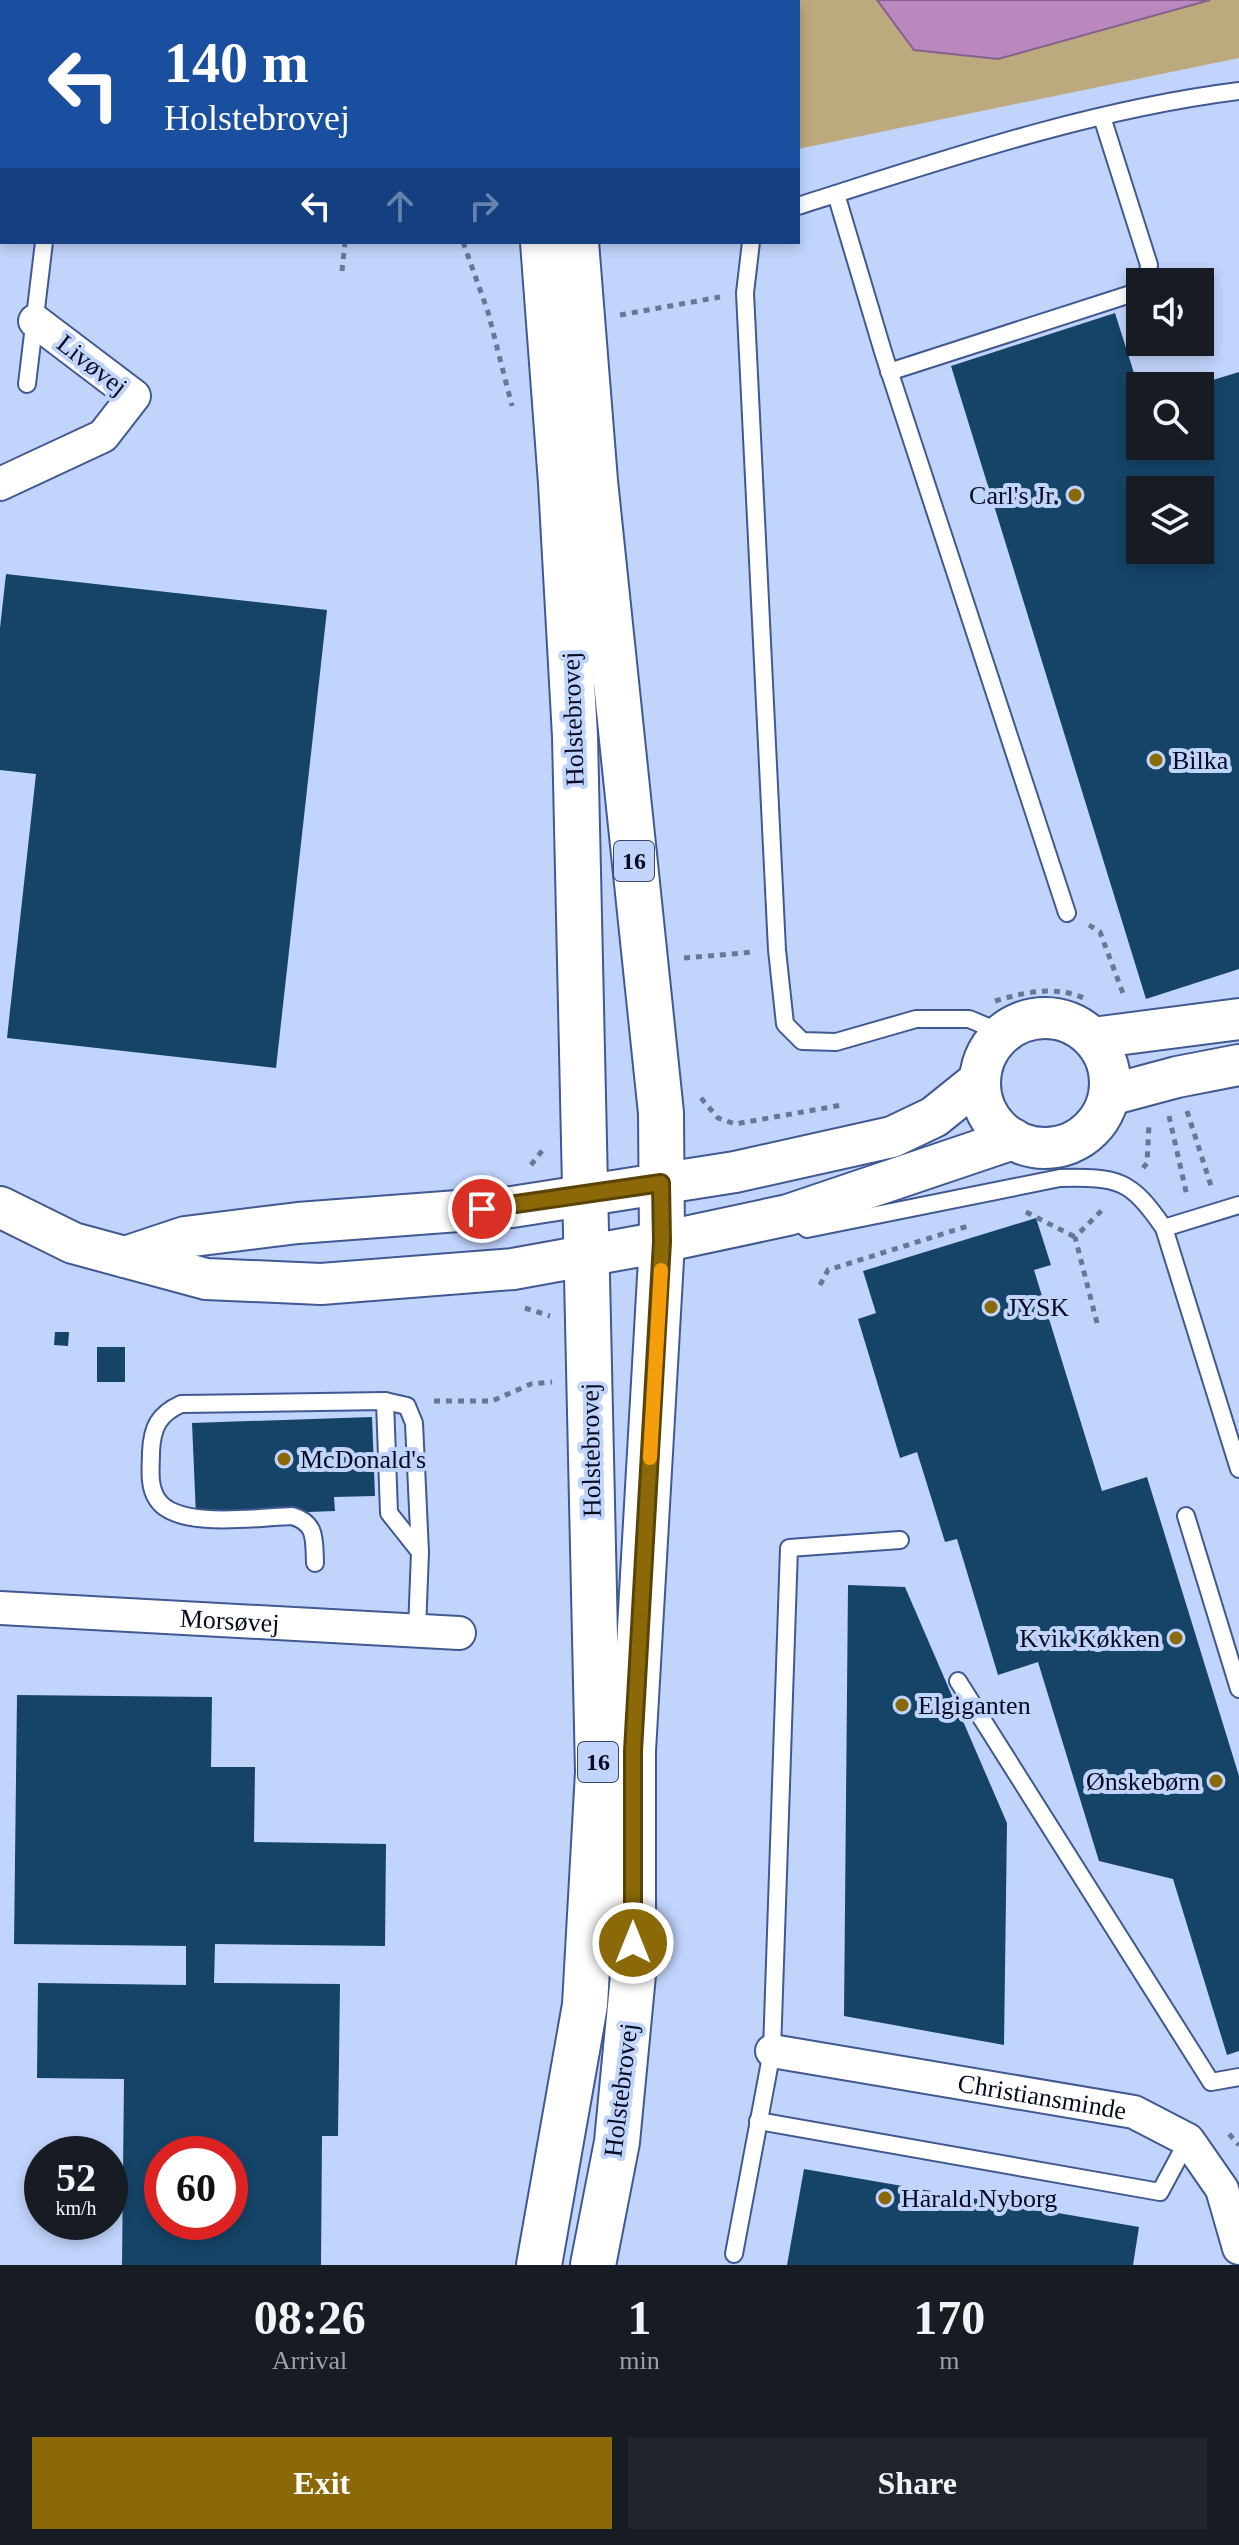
<!DOCTYPE html>
<html lang="en">
<head>
<meta charset="utf-8">
<style>
	body { margin:0; font-family:Georgia,serif; background:#20242c; color:#f1f3f6; height:100vh; display:flex; flex-direction:column; font-size:30px; white-space:nowrap }
	* { box-sizing:border-box; margin:0 }
	p { font-size:26px; color:#9ea1a6 }
	.icon { flex:none; width:44px; height:44px; fill:none; stroke:currentColor; stroke-width:2; stroke-linecap:round; stroke-linejoin:round }
	.map { position:relative; height:2265px; overflow:hidden }
	.sheet { display:flex; flex-direction:column; background:#171b24; flex:1 }
	.sheet>* { flex:none }
	.banner { position:absolute; left:0px; top:0px; width:800px; height:244px; box-shadow:0 4px 12px #0003; background:#1a4fa0; color:#fff; overflow:hidden }
	.buttons { position:absolute; left:1126px; top:268px; display:grid; gap:16px }
	.buttons a { display:grid; place-items:center; width:88px; height:88px; border-radius:0px; background:#171b24; box-shadow:0 4px 12px #0003; font-size:40px }
	.speed { position:absolute; left:24px; top:2136px; display:flex; gap:16px; font-size:40px; font-weight:700; text-align:center }
	.speed>* { display:grid; place-content:center; width:104px; height:104px; border-radius:50%; background:#171b24; box-shadow:0 4px 12px #0003; line-height:1 }
	.speed small { font-size:20px; font-weight:400 }
	.speed .limit { border:12px solid #d22; background:#fff; color:#111 }
	.pin { position:absolute; display:grid; place-items:center; width:68px; height:68px; color:#fff; margin:-34px; border:4px solid #fff; border-radius:50%; box-shadow:0 2px 8px #0007 }
	.me { position:absolute; width:88px; margin:-44px; rotate:0deg; stroke-linejoin:round; filter:drop-shadow(0 0 6px #0008) }
	.turn { display:flex; align-items:center; gap:28px; height:168px; padding:0 32px; font-size:36px }
	.turn .icon { width:104px; height:104px; stroke-width:2.5 }
	.turn b { display:block; font-size:56px; line-height:68px }
	.lanes { display:flex; align-items:center; height:76px; padding:0 32px; background:#0003; justify-content:center; gap:40px; direction:ltr }
	.lanes .off { opacity:.35 }
	.eta { display:flex; justify-content:space-evenly; align-items:center; height:136px; text-align:center }
	.eta b { font-size:48px; font-weight:600; line-height:56px }
	.button { display:flex; gap:16px; margin-top:auto; padding:16px 32px }
	.button a { flex:1; height:92px; border-radius:0px; background:#8b6908; color:#fff; font-size:32px; font-weight:600; line-height:92px; text-align:center }
	.button a+a { background:#20242c; color:#f1f3f6 }
	.map>svg:first-child { display:block }
	.green { fill:#bda97e }
	.water { fill:#ba88bc; stroke:#83628e; stroke-width:2 }
	.building { fill:#154468; fill-rule:evenodd }
	.lines { fill:none; stroke-linecap:round; stroke-linejoin:round }
	.service-casing { stroke:#405993; stroke-width:20 }
	.minor-casing { stroke:#405993; stroke-width:36 }
	.tertiary-casing { stroke:#405993; stroke-width:44 }
	.primary-casing { stroke:#405993; stroke-width:48 }
	.path { stroke:#697797; stroke-width:5; stroke-dasharray:6 6; stroke-linecap:butt }
	.service { stroke:#fff; stroke-width:16 }
	.minor { stroke:#fff; stroke-width:32 }
	.tertiary { stroke:#fff; stroke-width:40 }
	.primary { stroke:#fff; stroke-width:44 }
	.route-casing { stroke:#5a4405; stroke-width:20 }
	.route { stroke:#8b6908; stroke-width:14 }
	.slow { stroke:#f59e0b; stroke-width:14 }
	.poi-dot { fill:#8b6908; stroke:#c1d4fc; stroke-width:3 }
	.labels { text-anchor:middle; dominant-baseline:central; stroke-width:8; stroke-linejoin:round; paint-order:stroke }
	.shield { fill:#c1d4fc; stroke:#3d4763; stroke-width:2 }
	.shield-label { font-size:24px; font-weight:bold; fill:#040b22 }
	.street-label { font-size:26px; fill:#040b22; stroke:#c1d4fc }
	.poi-label { font-size:26px; fill:#040b22; stroke:#c1d4fc; text-anchor:start }
</style>
</head>
<body>
<div class="map">
<svg width="1239" height="2265" viewBox="0 0 1239 2265">
	<rect width="100%" height="100%" fill="#c1d4fc"/>
	<polygon class="green" points="741,0 877,0 915,50 998,59 1210,0 1239,0 1239,58 798,149 798,2"/>
	<polygon class="water" points="877,0 1210,0 998,59 914,50"/>
	<g class="building">
		<path d="M1115,313L1140,392V446H1200V384L1239,372V969L1146,999L951,366ZM1140,490H1200V550H1140Z"/>
		<polygon points="6,574 327,610 276,1068 7,1038 36,774 0,770 0,628"/>
		<polygon points="1036,1218 1051,1265 1034,1270 1102,1491 1147,1477 1239,1776 1239,2051 1227,2055 1173,1879 1099,1861 1038,1662 998,1675 957,1539 945,1542 917,1452 900,1458 858,1319 876,1313 863,1271"/>
		<polygon points="55,1332 69,1332 68,1346 54,1345"/>
		<rect x="97" y="1347" width="28" height="35"/>
		<polygon points="372,1417 375,1496 334,1497 335,1511 196,1516 192,1423"/>
		<polygon points="848,1585 905,1587 1007,1823 1004,2045 844,2016"/>
		<path d="M17,1695L212,1697L211,1767H255L254,1842L386,1844L385,1946L215,1944L214,1983L340,1984L338,2136H322L321,2265H122L124,2079L37,2078L38,1983L186,1985V1946L14,1944ZM162,2154H230V2222H162Z"/>
		<polygon points="804,2169 1139,2227 1133,2265 787,2265"/>
	</g>
	<g class="lines">
		<defs>
			<g id="service">
				<polyline points="74,2 74,0"/>
				<polyline points="1102,117 1149,265 1147,282"/>
				<polyline points="836,194 884,355 1067,913"/>
				<path d="M798,206C943,160 1088,110 1239,91"/>
				<polyline points="751,242 745,293 777,950 785,1024 802,1041 836,1042 916,1019 969,1019 1003,1033"/>
				<polyline points="889,372 1140,291"/>
				<polyline points="27,384 44,242"/>
				<path d="M796,1220L807,1229L1060,1178C1119,1177 1130,1179 1164,1228L1239,1469"/>
				<polyline points="1164,1228 1239,1205"/>
				<polyline points="385,1401 389,1513 420,1552 417,1630"/>
				<polyline points="1186,1516 1239,1689"/>
				<path d="M315,1563C314,1540 317,1523 292,1516C259,1517 176,1530 157,1499C148,1485 151,1468 151,1452C152,1427 159,1414 181,1404L385,1401L407,1406L414,1423L420,1552"/>
				<polyline points="958,1681 1211,2082 1239,2077"/>
				<polyline points="758,2121 1160,2192 1188,2140"/>
				<polyline points="734,2254 772,2051 789,1548 900,1540"/>
			</g>
			<g id="minor">
				<polyline points="0,484 103,436 134,396 35,321"/>
				<path id="s1" d="M0,1608L459,1633"/>
				<path id="s2" d="M772,2051L1134,2112L1188,2140L1222,2189L1239,2248"/>
			</g>
			<g id="tertiary">
				<circle cx="1045" cy="1083" r="65"/>
				<polyline points="1093,1038 1239,1019"/>
				<polyline points="1110,1095 1177,1077 1239,1065"/>
				<polyline points="0,1207 73,1243 206,1279 321,1284 513,1269 662,1242 788,1215 1013,1139"/>
				<polyline points="125,1257 185,1237 298,1223 512,1207 735,1172 892,1137 934,1117 980,1080"/>
			</g>
			<g id="primary">
				<polyline points="507,0 507,2"/>
				<polyline points="590,2 591,0"/>
				<polyline points="576,242 595,481 661,1113 662,1242 633,1751 633,1975 617,2142 593,2265"/>
				<polyline points="539,2265 585,2005 598,1772 575,736 561,483 543,242"/>
			</g>
		</defs>
		<use href="#service" class="service-casing"/>
		<use href="#minor" class="minor-casing"/>
		<use href="#tertiary" class="tertiary-casing"/>
		<use href="#primary" class="primary-casing"/>
		<g class="path">
			<polyline points="686,0 687,2"/>
			<polyline points="455,2 455,0"/>
			<polyline points="463,242 488,312 512,406"/>
			<polyline points="342,271 345,242"/>
			<polyline points="620,315 720,297"/>
			<polyline points="1089,925 1100,932 1124,996"/>
			<polyline points="684,958 754,952"/>
			<path d="M995,1001C1026,992 1056,985 1086,999"/>
			<polyline points="701,1098 718,1118 735,1124 842,1105"/>
			<polyline points="1187,1111 1212,1189"/>
			<polyline points="1169,1116 1187,1196"/>
			<polyline points="531,1165 545,1147"/>
			<polyline points="1143,1168 1147,1163 1149,1124"/>
			<polyline points="1026,1212 1075,1237"/>
			<polyline points="820,1285 828,1270 968,1226"/>
			<polyline points="525,1308 550,1316"/>
			<polyline points="1097,1323 1075,1237 1105,1207"/>
			<polyline points="434,1401 492,1401 531,1384 552,1382"/>
			<polyline points="1229,2134 1239,2145"/>
		</g>
		<use href="#service" class="service"/>
		<use href="#minor" class="minor"/>
		<use href="#tertiary" class="tertiary"/>
		<use href="#primary" class="primary"/>
	</g>
	<g class="lines">
		<defs>
			<polyline id="route" points="482,1209 661,1183 662,1242 633,1751 633,1943"/>
		</defs>
		<use href="#route" class="route-casing"/>
		<use href="#route" class="route"/>
		<polyline class="slow" points="650,1458 661,1270"/>
	</g>
	<g class="poi-dot">
		<circle cx="1075" cy="495" r="8"/>
		<circle cx="1156" cy="760" r="8"/>
		<circle cx="991" cy="1307" r="8"/>
		<circle cx="284" cy="1459" r="8"/>
		<circle cx="1176" cy="1638" r="8"/>
		<circle cx="902" cy="1705" r="8"/>
		<circle cx="1216" cy="1781" r="8"/>
		<circle cx="885" cy="2198" r="8"/>
	</g>
	<g class="labels">
		<g class="shield">
			<rect x="614" y="841" width="40" height="40" rx="6"/>
			<rect x="578" y="1742" width="40" height="40" rx="6"/>
		</g>
		<g class="shield-label">
			<text x="634" y="861">16</text>
			<text x="598" y="1762">16</text>
		</g>
		<g class="street-label">
			<text transform="translate(92 365) rotate(38)">Livøvej</text>
			<text transform="translate(573 719) rotate(-92)">Holstebrovej</text>
			<text transform="translate(591 1450) rotate(-91)">Holstebrovej</text>
			<text stroke="none"><textPath href="#s1" startOffset="230">Morsøvej</textPath></text>
			<text transform="translate(621 2090) rotate(-83)">Holstebrovej</text>
			<text stroke="none"><textPath href="#s2" startOffset="274">Christiansminde</textPath></text>
		</g>
		<g class="poi-label">
			<text x="1059" y="495" text-anchor="end">Carl's Jr.</text>
			<text x="1172" y="760">Bilka</text>
			<text x="1007" y="1307">JYSK</text>
			<text x="300" y="1459">McDonald's</text>
			<text x="1160" y="1638" text-anchor="end">Kvik Køkken</text>
			<text x="918" y="1705">Elgiganten</text>
			<text x="1200" y="1781" text-anchor="end">Ønskebørn</text>
			<text x="901" y="2198">Harald Nyborg</text>
		</g>
	</g>
</svg>
<div class="buttons">
<a><svg class="icon" aria-label="sound" viewBox="0 0 24 24"><path d="M4 9h4l5-4v14l-5-4H4zM17 9q2 3 0 6"/></svg></a>
<a><svg class="icon" aria-label="search" viewBox="0 0 24 24"><circle cx="10" cy="10" r="6"/><path d="M15 15l6 6"/></svg></a>
<a><svg class="icon" aria-label="layers" viewBox="0 0 24 24"><path d="M12 4l9 5-9 5-9-5zM3 14l9 5 9-5"/></svg></a>
</div>
<div class="speed"><div>52<small>km/h</small></div><div class="limit">60</div></div>
<div class="pin" style="left:482px;top:1209px;background:#d93025"><svg class="icon" aria-label="arrive" viewBox="0 0 24 24"><path d="M6 21V4h12l-3 4 3 4H6"/></svg></div>
<svg class="me" style="left:633px;top:1943px" viewBox="-20 -20 40 40"><circle r="17" fill="#8b6908" stroke="#fff" stroke-width="3"/><path d="M0-11L8 9 0 5-8 9z" fill="#fff"/></svg>
<div class="banner">
<div class="turn"><svg class="icon" aria-label="left" viewBox="0 0 24 24"><path d="M17 20v-9H6M10 6l-5 5 5 5"/></svg><div><b>140 m</b>Holstebrovej</div></div>
<div class="lanes"><svg class="icon" aria-label="left" viewBox="0 0 24 24"><path d="M17 20v-9H6M10 6l-5 5 5 5"/></svg><svg class="icon off" aria-label="ahead" viewBox="0 0 24 24"><path d="M12 20V5M6 11l6-6 6 6"/></svg><svg class="icon off" aria-label="right" viewBox="0 0 24 24"><path d="M7 20v-9h11M14 6l5 5-5 5"/></svg></div>
</div>
</div>
<section class="sheet">
<div class="eta">
<div><b>08:26</b><p>Arrival</p></div>
<div><b>1</b><p>min</p></div>
<div><b>170</b><p>m</p></div>
</div>
<div class="button"><a>Exit</a><a>Share</a></div>
</section>
</body>
</html>
